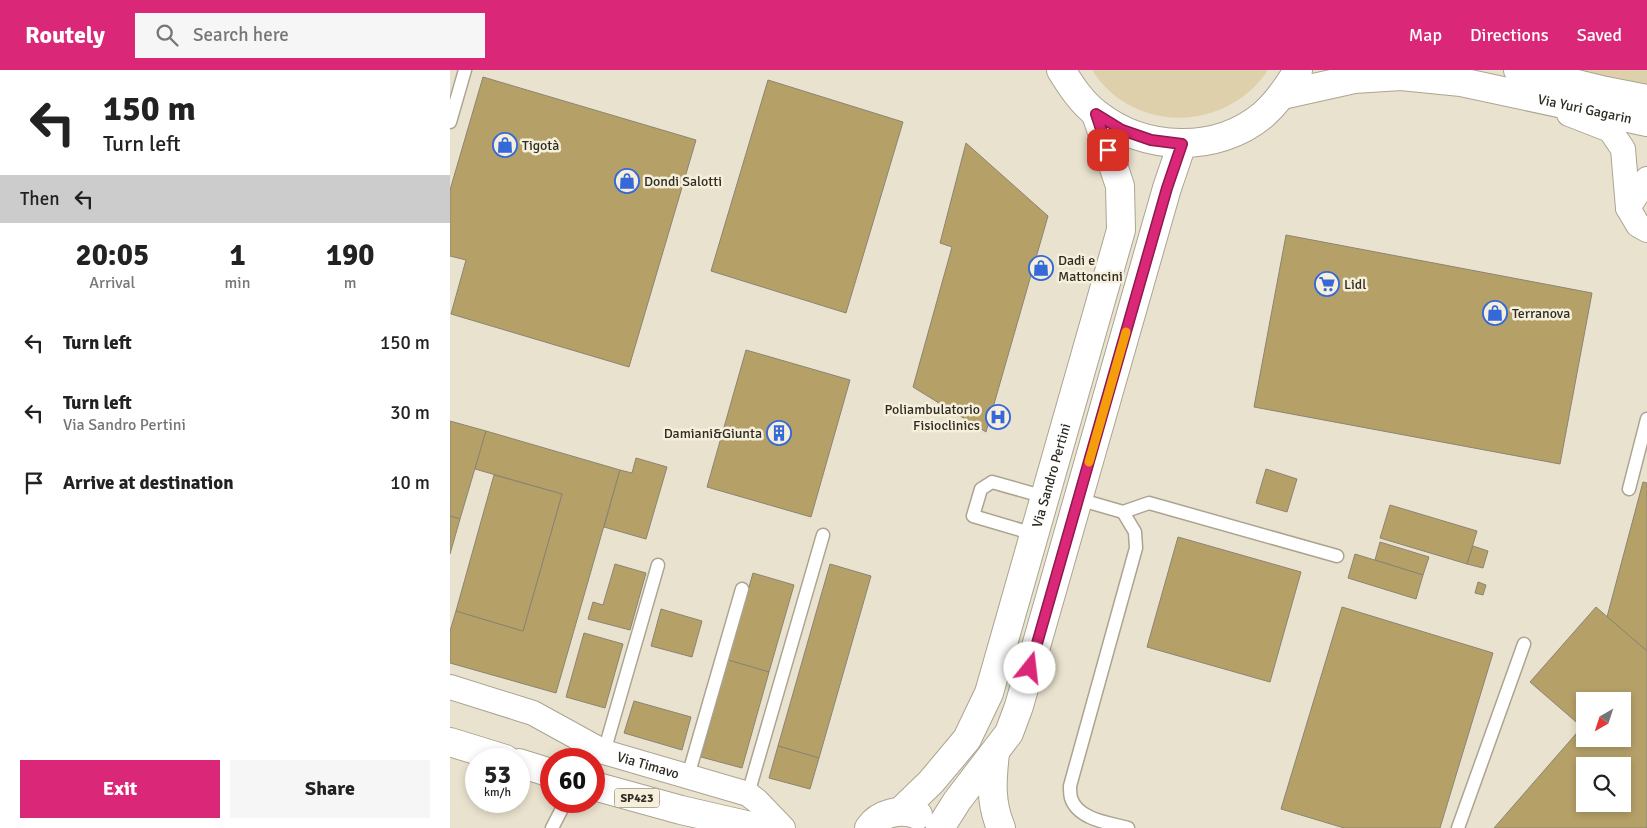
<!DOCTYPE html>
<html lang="en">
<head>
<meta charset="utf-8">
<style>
	body { margin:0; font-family:Signika,sans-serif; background:#f6f6f6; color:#222; height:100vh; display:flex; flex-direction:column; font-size:19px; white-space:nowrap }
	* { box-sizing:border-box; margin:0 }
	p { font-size:16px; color:#767676 }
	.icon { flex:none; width:28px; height:28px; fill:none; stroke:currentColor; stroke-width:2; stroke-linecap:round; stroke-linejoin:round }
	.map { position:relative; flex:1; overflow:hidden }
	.sheet { display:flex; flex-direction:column; background:#fff; width:450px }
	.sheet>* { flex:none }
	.top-card { background:#fff; color:#222; overflow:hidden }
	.needle { width:32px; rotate:219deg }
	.tools { position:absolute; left:1126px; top:622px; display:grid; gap:10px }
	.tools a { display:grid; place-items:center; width:55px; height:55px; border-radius:0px; background:#fff; box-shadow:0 2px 8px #0003; font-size:25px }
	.speed { position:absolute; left:15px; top:678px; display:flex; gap:10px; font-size:25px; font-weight:700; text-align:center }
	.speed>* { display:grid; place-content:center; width:65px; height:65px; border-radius:50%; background:#fff; box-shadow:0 2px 8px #0003; line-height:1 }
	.speed small { font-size:12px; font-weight:400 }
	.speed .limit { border:8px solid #d22; background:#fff; color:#111 }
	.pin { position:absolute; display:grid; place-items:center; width:42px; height:42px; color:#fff; margin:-21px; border-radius:10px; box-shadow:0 2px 8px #0006 }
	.me { position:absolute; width:55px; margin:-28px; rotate:16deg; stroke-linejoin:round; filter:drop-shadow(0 0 4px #0008) }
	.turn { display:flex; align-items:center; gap:18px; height:105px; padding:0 20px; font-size:22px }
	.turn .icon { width:65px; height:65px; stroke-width:2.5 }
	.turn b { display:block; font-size:35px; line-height:42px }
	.then { display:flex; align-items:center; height:48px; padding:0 20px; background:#0003; gap:10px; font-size:19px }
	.eta { display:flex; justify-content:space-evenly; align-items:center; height:85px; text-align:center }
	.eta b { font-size:30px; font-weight:700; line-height:35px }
	.cta { display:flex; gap:10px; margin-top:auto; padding:10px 20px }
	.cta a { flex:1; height:58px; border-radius:0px; background:#db2777; color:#fff; font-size:20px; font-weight:700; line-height:58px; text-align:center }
	.cta a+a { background:#f6f6f6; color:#222 }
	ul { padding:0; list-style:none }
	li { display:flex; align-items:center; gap:15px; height:70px; padding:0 20px }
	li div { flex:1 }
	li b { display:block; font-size:19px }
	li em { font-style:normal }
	header { display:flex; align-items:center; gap:30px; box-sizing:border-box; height:70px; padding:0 25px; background:#db2777; color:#fff }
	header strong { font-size:24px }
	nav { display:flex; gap:28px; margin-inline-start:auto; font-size:18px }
	.search { width:350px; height:45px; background:#f6f6f6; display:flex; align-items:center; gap:12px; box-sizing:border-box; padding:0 18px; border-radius:0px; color:#767676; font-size:19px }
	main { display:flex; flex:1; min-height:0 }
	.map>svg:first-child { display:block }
	.green { fill:#ded0aa }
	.building { fill:#b5a168; stroke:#8b8472; fill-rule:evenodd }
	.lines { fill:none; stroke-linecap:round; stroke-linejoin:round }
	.service-casing { stroke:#aba491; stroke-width:15 }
	.minor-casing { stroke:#aba491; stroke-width:26 }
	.secondary-casing { stroke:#aba491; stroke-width:30 }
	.primary-casing { stroke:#aba491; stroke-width:30 }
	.service { stroke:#fff; stroke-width:12 }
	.minor { stroke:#fff; stroke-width:24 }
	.secondary { stroke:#fff; stroke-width:28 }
	.primary { stroke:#fff; stroke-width:28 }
	.route-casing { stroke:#8e194d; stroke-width:12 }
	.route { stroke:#db2777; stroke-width:9 }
	.slow { stroke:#f59e0b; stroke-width:9 }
	.labels { text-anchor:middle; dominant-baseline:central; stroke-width:5; stroke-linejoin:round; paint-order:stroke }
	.shield { fill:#f6efdb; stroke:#6b665b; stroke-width:1 }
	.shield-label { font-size:12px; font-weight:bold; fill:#2f2c24 }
	.street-label { font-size:14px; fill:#2f2c24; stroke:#f6efdb }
	.poi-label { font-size:14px; fill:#2f2c24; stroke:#f6efdb; text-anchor:start }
</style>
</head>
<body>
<header>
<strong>Routely</strong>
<div class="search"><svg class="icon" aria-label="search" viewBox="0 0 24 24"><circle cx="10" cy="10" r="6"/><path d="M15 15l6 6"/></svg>Search here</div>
<nav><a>Map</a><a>Directions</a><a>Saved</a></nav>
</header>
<main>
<section class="sheet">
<div class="top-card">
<div class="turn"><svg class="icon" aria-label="left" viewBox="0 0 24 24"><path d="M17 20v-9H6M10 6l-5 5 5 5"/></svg><div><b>150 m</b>Turn left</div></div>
<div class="then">Then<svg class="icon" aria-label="left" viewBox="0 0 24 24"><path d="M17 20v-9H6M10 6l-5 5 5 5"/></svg></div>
</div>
<div class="eta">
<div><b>20:05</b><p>Arrival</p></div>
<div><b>1</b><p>min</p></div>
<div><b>190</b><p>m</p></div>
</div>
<ul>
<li><svg class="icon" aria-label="left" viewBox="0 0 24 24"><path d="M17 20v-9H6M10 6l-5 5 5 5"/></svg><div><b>Turn left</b></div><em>150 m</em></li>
<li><svg class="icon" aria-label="left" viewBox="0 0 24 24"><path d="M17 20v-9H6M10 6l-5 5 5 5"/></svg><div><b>Turn left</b><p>Via Sandro Pertini</p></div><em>30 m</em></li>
<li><svg class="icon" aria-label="arrive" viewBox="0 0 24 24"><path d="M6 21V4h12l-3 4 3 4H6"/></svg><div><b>Arrive at destination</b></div><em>10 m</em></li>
</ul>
<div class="cta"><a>Exit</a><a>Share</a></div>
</section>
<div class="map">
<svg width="1197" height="758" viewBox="0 0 1197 758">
	<rect width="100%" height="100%" fill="#e9e2ce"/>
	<g class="green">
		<path d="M642,0H818C787,48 719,63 671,30C659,22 650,12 642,0Z"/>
		<polygon points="1128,0 1197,0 1197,17 1197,16"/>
	</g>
	<g class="building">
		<polygon points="33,7 246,70 179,297 1,244 16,190 0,186 0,120"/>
		<polygon points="318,10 453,52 396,243 261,201"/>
		<polygon points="516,73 598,146 536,362 463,317 502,177 490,173"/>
		<polygon points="836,165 1142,223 1110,394 804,337"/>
		<polygon points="296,280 400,310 361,447 257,417"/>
		<polygon points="0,351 36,361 10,449 0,446"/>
		<polygon points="36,361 170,400 106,623 0,593 0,561 6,541 73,561 112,424 25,399"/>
		<polygon points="186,388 217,397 196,469 154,457 170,400 182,403"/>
		<polygon points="816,399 847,409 837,442 806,433"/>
		<polygon points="44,405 112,424 73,561 6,541"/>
		<polygon points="1193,412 1197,413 1197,581 1157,547"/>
		<polygon points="940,435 1027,461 1017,494 930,468"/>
		<polygon points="0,446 10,449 0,484"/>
		<polygon points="728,467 851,502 820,612 697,577"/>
		<polygon points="930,472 979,487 973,505 925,490"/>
		<polygon points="1023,476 1038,481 1033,498 1017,494"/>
		<polygon points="905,484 973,505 966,529 898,508"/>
		<polygon points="165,494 196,503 180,560 138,549 143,532 153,535"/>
		<polygon points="380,494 421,506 369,688 328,676"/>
		<polygon points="303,503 344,515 319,602 278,590"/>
		<polygon points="1028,512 1036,515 1033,525 1025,523"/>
		<polygon points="892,537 1043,583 990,758 894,758 831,739"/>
		<path d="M1146,537L1197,581V758H1044L1132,657L1080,612ZM1135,631H1172V669H1135ZM1135,696H1172V734H1135Z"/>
		<polygon points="211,539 252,551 242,587 201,576"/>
		<polygon points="134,563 173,574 155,638 116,627"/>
		<polygon points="278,590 319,602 292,698 251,687"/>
		<polygon points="184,631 241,647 232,680 174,663"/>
		<polygon points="328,676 369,688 360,719 319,708"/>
	</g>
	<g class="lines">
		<defs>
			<g id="service">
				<polyline points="0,52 15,0"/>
				<polyline points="1179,419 1197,349"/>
				<polyline points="628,429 673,442 699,433 887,486"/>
				<path d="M673,442L685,462L686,478L620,716C620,720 620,724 621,728C628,750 660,753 678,758"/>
				<polyline points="584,464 523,446 531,419 542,412 595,427"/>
				<polyline points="154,682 208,495"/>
				<polyline points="238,706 292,519"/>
				<polyline points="298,724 373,465"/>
				<polyline points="102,758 116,731"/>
				<polyline points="1008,758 1074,574"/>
			</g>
			<g id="minor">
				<polyline points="1119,44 1160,60 1173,79 1178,138 1188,155 1197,160"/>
				<polyline points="1178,138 1197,109"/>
				<path id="s1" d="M0,617L83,643L154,682L298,724L307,731L333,758"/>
			</g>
			<g id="secondary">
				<polyline points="1068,0 1156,21 1197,29"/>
				<path id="s2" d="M832,25L904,9L951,6L1011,12L1197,52"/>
			</g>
			<g id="primary">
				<path d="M611,0C621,16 632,33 647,44C694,81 766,84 813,45C828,32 838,17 848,0"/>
				<polyline points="0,672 55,689"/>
				<path d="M545,683C542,710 540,732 551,758"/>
				<polyline points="69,693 101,703"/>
				<polyline points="144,716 231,740 309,758"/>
				<path id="s3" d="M451,741L481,712L517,669L539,623L671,160L670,116L646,44"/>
				<path d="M419,758C429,743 451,738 468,745"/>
				<polyline points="490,758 507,731 559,663 569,636 717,118 732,74"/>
			</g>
		</defs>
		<use href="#service" class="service-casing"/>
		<use href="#minor" class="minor-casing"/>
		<use href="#secondary" class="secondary-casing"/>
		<use href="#primary" class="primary-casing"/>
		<use href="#service" class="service"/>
		<use href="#minor" class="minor"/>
		<use href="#secondary" class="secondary"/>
		<use href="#primary" class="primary"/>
	</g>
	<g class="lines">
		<defs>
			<polyline id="route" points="580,598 717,118 732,74 701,70 672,60 646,44 658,80"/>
		</defs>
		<use href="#route" class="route-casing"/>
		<use href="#route" class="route"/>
		<polyline class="slow" points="639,392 676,262"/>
	</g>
	<defs>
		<symbol id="shop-ring" viewBox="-11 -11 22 22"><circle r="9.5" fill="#f6efdb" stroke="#3568d8" stroke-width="1.5"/><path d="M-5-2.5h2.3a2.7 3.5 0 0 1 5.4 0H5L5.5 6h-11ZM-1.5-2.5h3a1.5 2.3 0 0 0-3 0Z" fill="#3568d8"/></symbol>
		<symbol id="supermarket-ring" viewBox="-11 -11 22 22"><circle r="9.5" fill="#f6efdb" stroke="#3568d8" stroke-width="1.5"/><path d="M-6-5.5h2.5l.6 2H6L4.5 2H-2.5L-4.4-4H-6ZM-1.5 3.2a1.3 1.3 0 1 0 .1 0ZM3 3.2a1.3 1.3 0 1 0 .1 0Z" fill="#3568d8"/></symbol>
		<symbol id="hospital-ring" viewBox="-11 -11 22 22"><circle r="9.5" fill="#f6efdb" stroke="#3568d8" stroke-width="1.5"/><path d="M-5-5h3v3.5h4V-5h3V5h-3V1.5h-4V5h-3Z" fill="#3568d8"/></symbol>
		<symbol id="building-ring" viewBox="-11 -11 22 22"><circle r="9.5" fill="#f6efdb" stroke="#3568d8" stroke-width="1.5"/><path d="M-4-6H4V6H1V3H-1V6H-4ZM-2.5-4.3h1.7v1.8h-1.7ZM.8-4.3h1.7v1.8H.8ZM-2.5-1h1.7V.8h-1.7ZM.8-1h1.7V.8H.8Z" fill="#3568d8"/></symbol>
	</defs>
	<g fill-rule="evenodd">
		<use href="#shop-ring" x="41" y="61" width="28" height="28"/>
		<use href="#shop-ring" x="163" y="97" width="28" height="28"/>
		<use href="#shop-ring" x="577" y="184" width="28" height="28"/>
		<use href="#supermarket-ring" x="863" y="200" width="28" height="28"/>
		<use href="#shop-ring" x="1031" y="229" width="28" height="28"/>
		<use href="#hospital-ring" x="534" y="333" width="28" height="28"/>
		<use href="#building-ring" x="315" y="349" width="28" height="28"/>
	</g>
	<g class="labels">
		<rect class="shield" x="164.5" y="718.5" width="45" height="19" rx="4"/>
		<g class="shield-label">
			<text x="187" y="728">SP423</text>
		</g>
		<g class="street-label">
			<text stroke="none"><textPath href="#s2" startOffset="308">Via Yuri Gagarin</textPath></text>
			<text stroke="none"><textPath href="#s3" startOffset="375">Via Sandro Pertini</textPath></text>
			<text stroke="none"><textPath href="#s1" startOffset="214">Via Timavo</textPath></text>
		</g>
		<g class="poi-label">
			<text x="72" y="75">Tigotà</text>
			<text x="194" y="111">Dondi Salotti</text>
			<text x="608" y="190">Dadi e<tspan x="608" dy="16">Mattoncini</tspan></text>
			<text x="894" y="214">Lidl</text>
			<text x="1062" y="243">Terranova</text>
			<text x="530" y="339" text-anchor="end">Poliambulatorio<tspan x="530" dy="16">Fisioclinics</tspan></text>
			<text x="312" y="363" text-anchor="end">Damiani&amp;Giunta</text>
		</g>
	</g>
</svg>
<div class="tools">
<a><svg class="needle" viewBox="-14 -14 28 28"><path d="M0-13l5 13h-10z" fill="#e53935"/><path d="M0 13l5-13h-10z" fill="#767676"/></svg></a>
<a><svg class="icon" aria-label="search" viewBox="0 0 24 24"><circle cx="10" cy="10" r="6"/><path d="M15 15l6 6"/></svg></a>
</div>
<div class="speed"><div>53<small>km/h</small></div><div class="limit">60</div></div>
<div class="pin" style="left:658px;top:80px;background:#d93025"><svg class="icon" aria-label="arrive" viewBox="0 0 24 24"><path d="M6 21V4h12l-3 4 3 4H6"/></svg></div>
<svg class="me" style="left:580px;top:598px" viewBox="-20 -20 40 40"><circle r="19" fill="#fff"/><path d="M0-13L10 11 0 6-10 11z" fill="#db2777"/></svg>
</div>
</main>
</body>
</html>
